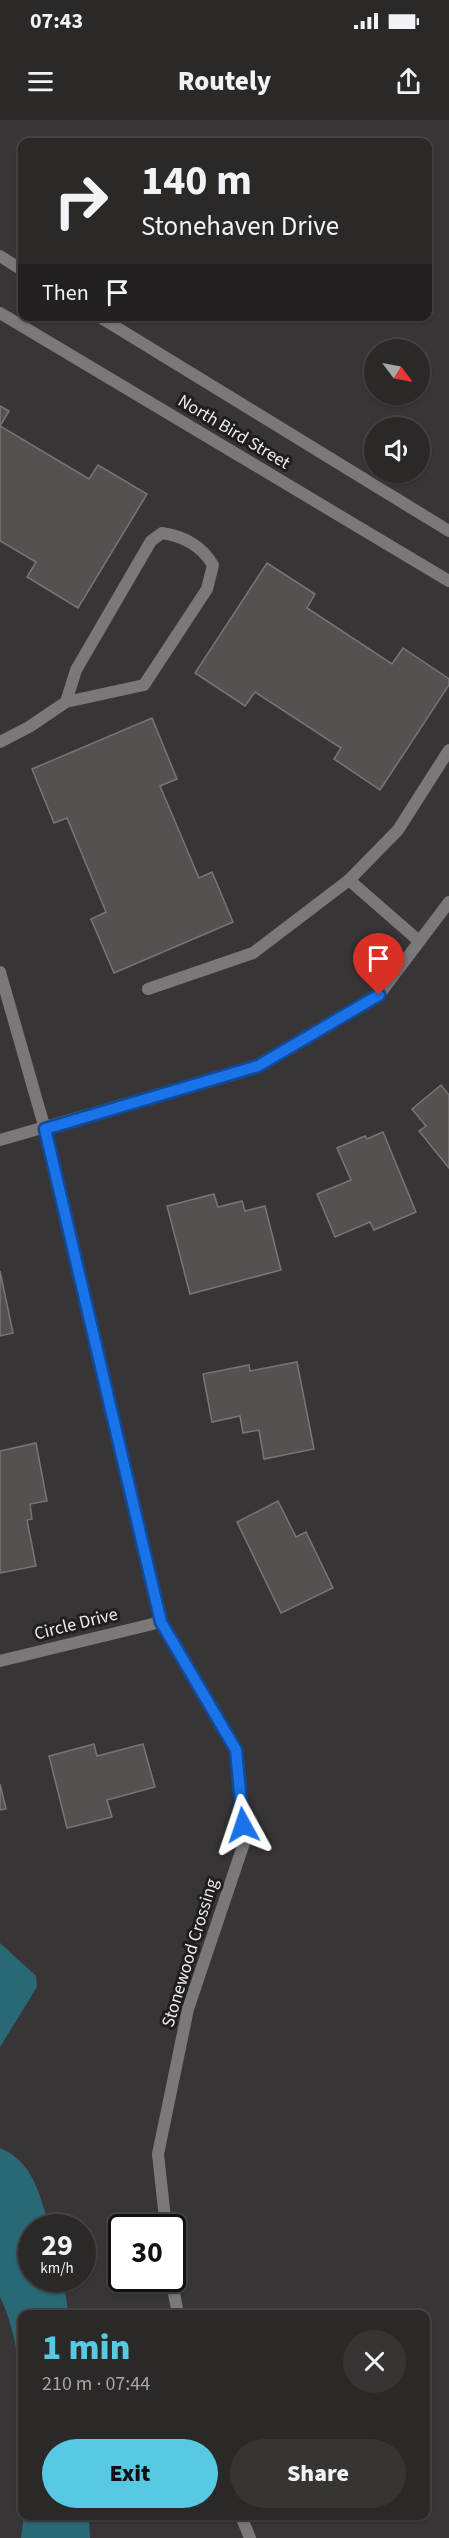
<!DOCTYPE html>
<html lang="en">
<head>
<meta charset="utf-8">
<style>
	body { margin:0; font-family:"Source Sans 3",sans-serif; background:#373434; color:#f1f3f6; height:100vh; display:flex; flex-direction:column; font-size:22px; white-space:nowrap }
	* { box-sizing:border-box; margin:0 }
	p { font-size:20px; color:#a6a6a8 }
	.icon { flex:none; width:33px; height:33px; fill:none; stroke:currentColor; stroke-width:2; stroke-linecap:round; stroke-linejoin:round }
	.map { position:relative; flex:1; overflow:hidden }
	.side { position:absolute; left:18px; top:2190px; width:412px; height:210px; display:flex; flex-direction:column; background:#2b2828; border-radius:12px; box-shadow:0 2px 4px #0004,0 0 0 2px #474445 }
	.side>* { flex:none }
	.guide { position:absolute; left:18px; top:18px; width:414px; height:183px; border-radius:12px; box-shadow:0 2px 4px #0004,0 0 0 2px #474445; background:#2b2828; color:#f1f3f6; overflow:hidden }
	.needle { width:39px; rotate:122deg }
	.buttons { position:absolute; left:364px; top:219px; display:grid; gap:12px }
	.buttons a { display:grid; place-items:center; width:66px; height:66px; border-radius:50%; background:#2b2828; box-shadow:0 2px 4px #0004,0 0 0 2px #474445; font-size:30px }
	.speed { position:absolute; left:18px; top:2094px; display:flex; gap:12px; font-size:30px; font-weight:700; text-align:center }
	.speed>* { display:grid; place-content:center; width:78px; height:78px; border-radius:50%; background:#2b2828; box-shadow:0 2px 4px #0004,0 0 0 2px #474445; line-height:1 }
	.speed small { font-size:15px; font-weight:400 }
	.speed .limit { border:3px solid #111; border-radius:9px; background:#fff; color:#111 }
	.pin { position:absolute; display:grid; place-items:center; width:51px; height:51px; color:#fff; margin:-62px -26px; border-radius:50% 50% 50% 0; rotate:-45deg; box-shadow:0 0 6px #0007 }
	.pin .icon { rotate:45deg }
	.me { position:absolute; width:66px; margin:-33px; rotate:355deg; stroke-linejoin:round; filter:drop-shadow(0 0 4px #0008) }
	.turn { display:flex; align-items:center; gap:21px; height:126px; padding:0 24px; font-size:27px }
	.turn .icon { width:78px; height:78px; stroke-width:2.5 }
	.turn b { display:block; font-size:42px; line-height:51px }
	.then { display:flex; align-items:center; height:57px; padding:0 24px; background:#0003; gap:12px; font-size:22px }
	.round { display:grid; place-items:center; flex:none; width:63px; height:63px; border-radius:32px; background:#373434 }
	.headline { display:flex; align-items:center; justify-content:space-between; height:102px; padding:0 24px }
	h1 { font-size:36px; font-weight:800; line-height:45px; color:#57c9e2 }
	.cta { display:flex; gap:12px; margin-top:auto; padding:12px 24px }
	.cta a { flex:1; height:69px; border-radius:36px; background:#57c9e2; color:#111; font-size:24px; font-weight:800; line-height:69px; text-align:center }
	.cta a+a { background:#373434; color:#f1f3f6 }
	.status { display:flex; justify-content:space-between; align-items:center; height:42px; padding:0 30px; background:#2b2828; direction:ltr }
	.status svg { height:16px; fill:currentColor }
	header { display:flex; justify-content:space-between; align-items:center; height:78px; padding:0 24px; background:#2b2828; font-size:27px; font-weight:800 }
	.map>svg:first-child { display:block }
	.water { fill:#296976 }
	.building { fill:#555151; stroke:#797576; stroke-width:1.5 }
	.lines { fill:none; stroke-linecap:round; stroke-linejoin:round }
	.service { stroke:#7a7878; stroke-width:12 }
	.minor { stroke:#7a7878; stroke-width:12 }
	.tertiary { stroke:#7a7878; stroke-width:12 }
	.route-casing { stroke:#114b97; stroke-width:15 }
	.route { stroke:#1a73e8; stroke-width:10 }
	.labels { text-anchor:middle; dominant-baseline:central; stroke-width:6; stroke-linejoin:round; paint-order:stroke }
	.street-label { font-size:18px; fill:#edeaeb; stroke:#1f1d1e }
</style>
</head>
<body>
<div class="status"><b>07:43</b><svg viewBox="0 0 49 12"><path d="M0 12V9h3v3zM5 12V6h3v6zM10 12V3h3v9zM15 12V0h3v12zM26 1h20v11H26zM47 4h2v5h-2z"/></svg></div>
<header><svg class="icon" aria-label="menu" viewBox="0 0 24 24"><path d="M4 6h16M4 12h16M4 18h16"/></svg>Routely<svg class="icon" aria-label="share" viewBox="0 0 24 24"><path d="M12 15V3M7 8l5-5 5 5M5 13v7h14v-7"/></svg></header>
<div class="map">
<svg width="449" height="2418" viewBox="0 0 449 2418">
	<rect width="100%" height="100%" fill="#393536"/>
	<g class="water">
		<polygon points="0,1823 36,1856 37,1867 0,1927"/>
		<path d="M0,2028C34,2042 39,2075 50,2107L32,2108V2158L64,2159L68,2194H22V2276C19,2242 15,2208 0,2177Z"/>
		<polygon points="24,2396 89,2396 90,2418 21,2418"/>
	</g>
	<g class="building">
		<polygon points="0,286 9,291 0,306 89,359 98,345 147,374 78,488 27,457 36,442 0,421"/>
		<polygon points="267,443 315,474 307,488 392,544 403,528 449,559 449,565 380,670 334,639 341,628 255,572 245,586 195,553"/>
		<polygon points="152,598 177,659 160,666 199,758 212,752 233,802 114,853 91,799 106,792 67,698 54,703 32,649"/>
		<polygon points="441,965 449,975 449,1048 419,1011 426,1006 412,989"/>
		<polygon points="383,1012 416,1092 374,1110 370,1102 335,1117 317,1074 351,1060 337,1028 365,1016 367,1019"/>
		<polygon points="214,1074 218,1087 242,1081 245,1091 265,1086 281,1150 190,1174 167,1086"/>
		<polygon points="0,1151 13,1213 0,1216"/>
		<polygon points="297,1242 314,1329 264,1339 259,1310 243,1313 240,1296 212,1302 203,1254 249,1245 250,1251"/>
		<polygon points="36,1323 47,1381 30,1384 32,1399 27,1400 36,1446 0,1453 0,1331"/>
		<polygon points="278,1381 296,1417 306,1412 333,1468 281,1493 237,1402"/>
		<polygon points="94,1624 97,1636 143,1624 155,1667 107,1680 112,1697 67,1708 49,1636"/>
		<polygon points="0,1664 6,1689 0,1690"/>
	</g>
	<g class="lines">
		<g class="service">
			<path d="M0,622L29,607L66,582L144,565L207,469L213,445C201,425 184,416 162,413L151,421L76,550L66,582"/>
			<polyline points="349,760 419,821"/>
			<polyline points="148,869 253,833 349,760 398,710 449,630"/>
		</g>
		<g class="minor">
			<polyline points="0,852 45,1009 161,1502 236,1630 244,1723 188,1889 158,2034 166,2108"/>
			<polyline points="0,1020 258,946 379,875 449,782"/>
			<polyline points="0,1541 161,1502"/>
			<polyline points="171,2158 178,2194"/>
			<polyline points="241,2396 250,2418"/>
		</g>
		<g class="tertiary">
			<polyline points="0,136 22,150"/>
			<polyline points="0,193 449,461"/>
			<polyline points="98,196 449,411"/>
		</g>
	</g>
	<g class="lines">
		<defs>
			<polyline id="route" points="243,1705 236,1630 161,1502 45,1009 258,946 379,875"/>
		</defs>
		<use href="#route" class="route-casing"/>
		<use href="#route" class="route"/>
	</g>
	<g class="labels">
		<g class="street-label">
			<text transform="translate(234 312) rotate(31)">North Bird Street</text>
			<text transform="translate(76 1504) rotate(-14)">Circle Drive</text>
			<text transform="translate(190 1833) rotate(-73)">Stonewood Crossing</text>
		</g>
	</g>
</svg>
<div class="buttons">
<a><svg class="needle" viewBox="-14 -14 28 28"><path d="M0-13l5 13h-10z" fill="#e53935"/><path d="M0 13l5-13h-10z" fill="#a6a6a8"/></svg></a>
<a><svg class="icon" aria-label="sound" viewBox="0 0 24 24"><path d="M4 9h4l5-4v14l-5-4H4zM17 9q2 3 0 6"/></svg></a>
</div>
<div class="speed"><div>29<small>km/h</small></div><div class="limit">30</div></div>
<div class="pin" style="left:379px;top:875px;background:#d93025"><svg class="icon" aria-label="arrive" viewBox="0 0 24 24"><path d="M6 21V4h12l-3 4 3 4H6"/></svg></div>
<svg class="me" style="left:243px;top:1705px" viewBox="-20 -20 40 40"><path d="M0-17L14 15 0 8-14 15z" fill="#1a73e8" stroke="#fff" stroke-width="4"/></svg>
<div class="guide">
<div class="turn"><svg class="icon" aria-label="right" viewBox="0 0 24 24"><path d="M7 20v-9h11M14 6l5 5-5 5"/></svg><div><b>140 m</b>Stonehaven Drive</div></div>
<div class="then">Then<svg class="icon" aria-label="arrive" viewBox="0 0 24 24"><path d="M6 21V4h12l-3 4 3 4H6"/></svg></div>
</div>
<section class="side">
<div class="headline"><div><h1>1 min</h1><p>210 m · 07:44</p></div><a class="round"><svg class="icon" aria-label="close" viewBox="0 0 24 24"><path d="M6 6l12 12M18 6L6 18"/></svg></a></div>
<div class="cta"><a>Exit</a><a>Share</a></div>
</section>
</div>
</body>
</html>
